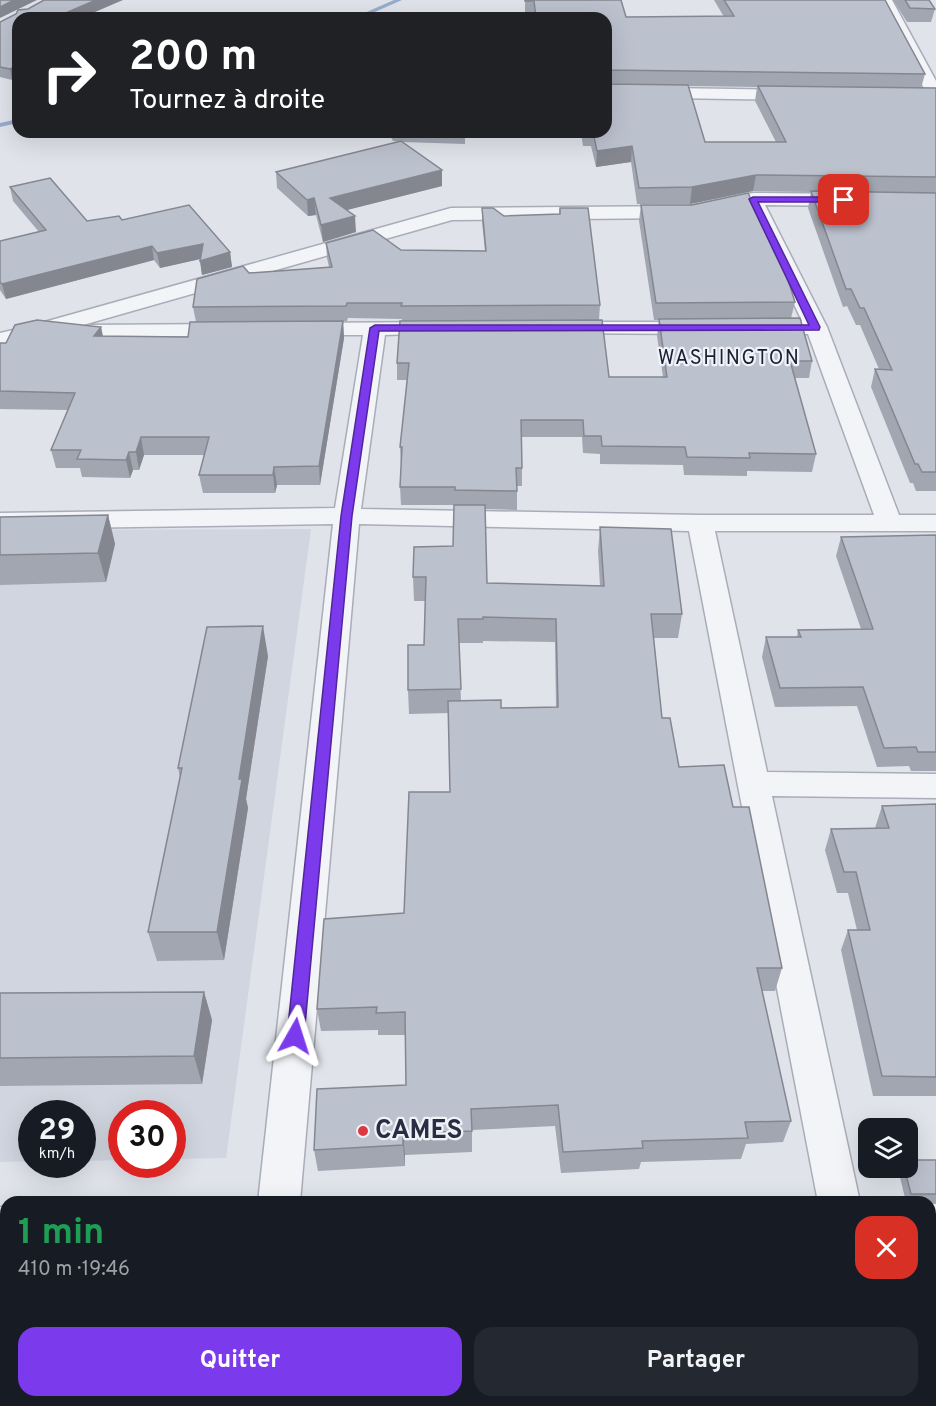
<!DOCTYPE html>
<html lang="fr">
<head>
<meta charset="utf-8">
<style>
	body { margin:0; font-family:Overpass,sans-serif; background:#242831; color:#f1f3f6; height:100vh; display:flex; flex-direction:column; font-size:22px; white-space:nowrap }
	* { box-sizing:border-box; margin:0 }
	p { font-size:20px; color:#9ea1a6 }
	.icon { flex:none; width:33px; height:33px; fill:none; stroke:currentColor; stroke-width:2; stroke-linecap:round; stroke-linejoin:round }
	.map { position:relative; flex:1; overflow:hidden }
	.details { position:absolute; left:0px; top:1196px; width:936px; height:212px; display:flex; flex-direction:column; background:#171b24; border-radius:18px 18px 0 0; box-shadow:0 6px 24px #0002 }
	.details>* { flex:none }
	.hud { position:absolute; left:12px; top:12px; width:600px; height:126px; border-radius:18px; box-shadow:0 6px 24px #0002; background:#202124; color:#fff; overflow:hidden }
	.controls { position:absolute; left:858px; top:1118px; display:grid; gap:12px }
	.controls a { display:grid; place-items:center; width:60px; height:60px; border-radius:12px; background:#171b24; box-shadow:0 6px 24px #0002; font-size:30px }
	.speed { position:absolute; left:18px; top:1100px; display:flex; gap:12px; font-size:30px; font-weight:700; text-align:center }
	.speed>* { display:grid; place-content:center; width:78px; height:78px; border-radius:50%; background:#171b24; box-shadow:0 6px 24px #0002; line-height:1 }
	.speed small { font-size:15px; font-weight:400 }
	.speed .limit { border:9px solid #d22; background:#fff; color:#111 }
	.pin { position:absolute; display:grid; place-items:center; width:51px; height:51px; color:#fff; margin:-26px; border-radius:12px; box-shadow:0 3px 9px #0006 }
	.me { position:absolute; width:66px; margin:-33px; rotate:6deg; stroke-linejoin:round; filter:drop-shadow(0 0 4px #0008) }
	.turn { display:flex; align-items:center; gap:21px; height:126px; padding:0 18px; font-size:27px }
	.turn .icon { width:78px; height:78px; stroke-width:2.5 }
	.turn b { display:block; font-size:42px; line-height:51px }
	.round { display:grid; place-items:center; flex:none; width:63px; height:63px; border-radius:18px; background:#242831 }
	.headline { display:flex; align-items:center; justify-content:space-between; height:102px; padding:0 18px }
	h1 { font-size:36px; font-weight:700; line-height:45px; color:#1e9e55 }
	.action { display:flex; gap:12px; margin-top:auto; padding:12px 18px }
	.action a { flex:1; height:69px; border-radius:18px; background:#7c3aed; color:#fff; font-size:24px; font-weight:700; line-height:69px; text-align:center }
	.action a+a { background:#242831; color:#f1f3f6 }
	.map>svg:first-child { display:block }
	.built { fill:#d1d5df }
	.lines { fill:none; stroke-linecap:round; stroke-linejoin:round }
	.stream { fill:#97acce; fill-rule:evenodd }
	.street-casing { stroke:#a8adb8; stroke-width:3 }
	.street { fill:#f3f4f8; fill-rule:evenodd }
	.wall { fill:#a2a6b1; fill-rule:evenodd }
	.shaded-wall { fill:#848790 }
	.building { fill:#bcc1ce; stroke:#848790; stroke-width:1.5 }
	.route { fill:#7c3aed; stroke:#51269a; stroke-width:1.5 }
	.poi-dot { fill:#db3941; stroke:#eff2f7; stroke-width:2 }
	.labels { text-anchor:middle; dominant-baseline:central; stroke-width:4.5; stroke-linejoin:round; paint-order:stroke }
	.far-quarter-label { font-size:20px; letter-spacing:1.5px; fill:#191f34; stroke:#eff2f7 }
	.near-poi-label { font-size:26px; font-weight:bold; fill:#272e43; stroke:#eff2f7; text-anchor:start }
</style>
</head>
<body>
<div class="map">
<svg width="936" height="1406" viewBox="0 0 936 1406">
	<rect width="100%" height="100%" fill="#e0e3ea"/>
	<polygon class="built" points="311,529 226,1158 173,1159 172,1113 122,1113 121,1160 83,1161 82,1113 32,1113 31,1161 0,1162 0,530"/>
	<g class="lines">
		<g class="stream">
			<polygon points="394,0 402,0 361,18 353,18"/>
			<polygon points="18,119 18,123 0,127 0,123"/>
		</g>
		<defs>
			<g id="street">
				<polygon points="878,0 892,0 936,81 936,101 928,96"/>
				<polygon points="606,87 798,90 806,95 798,100 606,97"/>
				<polygon points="753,193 849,194 855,196 858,200 855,204 849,206 765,205 827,327 899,515 936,515 936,531 715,531 767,772 936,774 936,798 772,796 860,1202 818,1202 689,531 359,524 300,1202 258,1202 333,524 0,529 0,513 335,508 363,335 303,335 295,334 292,329 295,324 303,323 441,322 449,323 452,328 449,333 385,335 361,509 700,515 874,515 808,334 754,333 751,328 754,323 802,321 747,206 690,218 452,220 83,325 231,324 239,325 242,330 239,335 231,336 75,337 67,336 65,329 0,345 0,333 30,326 451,208 690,206"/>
				<polygon points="564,322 699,322 707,323 710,328 707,333 699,334 556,333 553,328 556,323"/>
				<rect x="930" y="1204" width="6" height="42"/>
				<rect x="0" y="1207" width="6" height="42"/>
				<rect x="237" y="1401" width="46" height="5"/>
			</g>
		</defs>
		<use href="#street" class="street-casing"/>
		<use href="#street" class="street"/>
	</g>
	<g class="wall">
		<path d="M525,0L626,17H724L714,0H885L925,74L921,88H936V491H916L913,483H910L871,387L875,369H879L860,325H856L847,306L843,307L808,208L811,192L753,191L690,204H637L631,162L596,167L591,146H583L581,132H606V18H534V15H525ZM688,86L757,87L755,101L776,142H705Z"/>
		<polygon points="893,0 929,0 935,9 931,22 907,22"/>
		<polygon points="18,18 18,78 12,80 0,77 0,22"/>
		<polygon points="388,132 465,132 465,144 402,142 442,170 442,186 347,210 356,232 323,242 316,215 308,216 277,188 276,172 400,142 393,141"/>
		<polygon points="10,187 87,221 122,220 230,252 232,267 202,275 200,259 160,268 154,260 6,299 0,290 0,241 39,232 13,201"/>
		<path d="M641,205L795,302L791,318L812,361L809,378H795L816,454L812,472L747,471V476L684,475L683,465L600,464V454L583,453L582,437H522V486H517V510L485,509L487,583L600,586L598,551L600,527L682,614L678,638H654L662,718L679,767L733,807L782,968L775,991H762L791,1121L783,1142L746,1144L741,1159L641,1162L639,1169L561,1173L555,1126L472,1130V1152L405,1155V1166L318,1171L314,1150L406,1085L405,1035H378V1030L321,1031L317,1009L404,913L450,792L449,713L409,714L408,690L424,645L425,601H414L413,577L453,546L455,505H401L400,487L401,465L400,447L407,380H397V363L402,319L348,318L347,321H343L344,338L320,485H277L275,493H203L199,475L204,455H144L139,470H133L130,478L82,477L80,468H56L51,450L68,410L0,409V343H6L101,327L103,336L188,337L196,322L193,307L249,273L329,267L327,258L326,243L401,250L485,251L482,222V208L504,216L559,214L560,208L600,305L599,320L609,377H663L657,336L659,320H654L639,221ZM483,641L555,642L556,707L501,708L461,701L459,643H483Z"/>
		<polygon points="108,515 115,544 106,582 0,585 0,517"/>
		<polygon points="936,535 936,771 911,771 909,766 877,767 857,706 775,707 762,657 766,637 797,637 798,630 861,629 836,556 841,537"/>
		<polygon points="268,656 246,799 248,808 224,960 157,961 148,932 180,778 178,768"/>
		<polygon points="936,804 936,1096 873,1096 841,950 848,930 857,930 848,893 837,893 825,850 831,829 875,828 882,806"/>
		<polygon points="204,992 212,1020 202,1084 0,1086 0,993"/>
		<polygon points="936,1160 936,1203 930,1203 930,1202 906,1202 898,1169 899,1167 908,1167"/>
		<polygon points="589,1401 726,1401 727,1406 589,1406"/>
		<polygon points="790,1401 866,1401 867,1406 791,1406"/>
	</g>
	<g class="shaded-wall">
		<polygon points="14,0 37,0 0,18 0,7"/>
		<polygon points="96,0 123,0 81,18 61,15"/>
		<polygon points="18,65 18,78 12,80 10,69"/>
		<polygon points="632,146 631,162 596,167 597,151"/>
		<polygon points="442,170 442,186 331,214 330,198"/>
		<polygon points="756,175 753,191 690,204 692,187"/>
		<polygon points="314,198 316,215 308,216 307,200"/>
		<polygon points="355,216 356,232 323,242 321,225"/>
		<polygon points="203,244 205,258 160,268 157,253"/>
		<polygon points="152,246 154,260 6,299 2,284"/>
		<polygon points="230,252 232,267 202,275 200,261"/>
		<polygon points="343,321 344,338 320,485 319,466"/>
		<polygon points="101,327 104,344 94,336"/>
		<polygon points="141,437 144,455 139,470 136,452"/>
		<polygon points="129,452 133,470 130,478 126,460"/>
		<polygon points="274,467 277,485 275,493 273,475"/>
		<polygon points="108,515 115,544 106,582 98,553"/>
		<polygon points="263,626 268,656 246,799 248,808 224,960 217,932 239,779"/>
		<polygon points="204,992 212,1020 202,1084 194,1056"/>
		<polygon points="403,1133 405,1155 405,1166 403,1145"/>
		<rect x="204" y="1401" width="11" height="5"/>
	</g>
	<g class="building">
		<polygon points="0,0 14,0 0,7"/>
		<polygon points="44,0 96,0 61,15 80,18 18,18 18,65 10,69 0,67 0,22 16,14 18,10 28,9"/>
		<polygon points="525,0 621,0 626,17 734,16 724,0 885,0 925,74 607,70 606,71 606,18 536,18 534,1 525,1"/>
		<polygon points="905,0 929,0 935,9 910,8"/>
		<polygon points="606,83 607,84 688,85 705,142 786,142 758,86 936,88 936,177 756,175 692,187 639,188 632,146 597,151 593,132 606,132"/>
		<polygon points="401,141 442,170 330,198 355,216 321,225 314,198 307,200 276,172"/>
		<polygon points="50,178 87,221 119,216 122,220 189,205 230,252 200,261 203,244 157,253 152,246 2,284 0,282 0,241 46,230 10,187"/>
		<polygon points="811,191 936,193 936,472 922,472 918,464 915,464 875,369 892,370 864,308 860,308 851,289 846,289"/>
		<polygon points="748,193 783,264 795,302 656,303 641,205 692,205"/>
		<polygon points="482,208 493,208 504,216 560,214 560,208 588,208 600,305 401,306 402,303 347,303 346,306 193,307 197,279 243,266 249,273 332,267 326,243 373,230 401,250 486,251"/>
		<polygon points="800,318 812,361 790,361 816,454 749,453 750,458 687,457 685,447 602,446 601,436 584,436 583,420 521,420 522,468 516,468 517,491 455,490 455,487 400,487 402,447 400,447 409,363 397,363 400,321 602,320 609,377 667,377 659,319"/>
		<polygon points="37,320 101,327 94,336 188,337 190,322 343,321 319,466 274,467 273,475 199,475 209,437 141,437 136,452 129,452 126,460 77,459 81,450 51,450 75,393 0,391 0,343 6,343 15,325"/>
		<polygon points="454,505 485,505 487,583 604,586 600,527 671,529 682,614 651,614 662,718 670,718 679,767 724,765 733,807 749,807 782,968 757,968 791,1121 745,1122 748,1138 642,1141 643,1148 563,1152 558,1105 471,1109 472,1131 403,1133 403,1145 314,1150 317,1089 406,1085 405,1012 376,1013 377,1007 317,1009 324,919 404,913 409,792 450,792 448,701 501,700 501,708 558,707 556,619 483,617 483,619 458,619 461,689 408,690 408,645 424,645 426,577 413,577 414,547 453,546"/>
		<polygon points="108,515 98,553 0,555 0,517"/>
		<polygon points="936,535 936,752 918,752 916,747 884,748 863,687 780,688 766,637 801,637 798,630 873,629 841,537"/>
		<polygon points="263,626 239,779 242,779 217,932 148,932 182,768 178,768 207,627"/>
		<polygon points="936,804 936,1077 882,1076 848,930 870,930 856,872 844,872 831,829 889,828 882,806"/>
		<polygon points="204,992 194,1056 0,1058 0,993"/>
		<polygon points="908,1160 936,1160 936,1194 911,1194 904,1167 908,1167"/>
		<polygon points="0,1358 6,1358 6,1401 204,1401 204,1406 0,1406"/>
		<rect x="445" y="1401" width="48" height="5"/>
		<polygon points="594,1401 726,1401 727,1406 594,1406"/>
		<polygon points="803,1401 866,1401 867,1406 804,1406"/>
	</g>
	<polygon class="route" points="753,197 844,197 849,200 844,202 758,202 820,327 819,330 379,331 352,516 304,1036 301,1041 295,1044 289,1041 287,1036 341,516 370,328 375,325 809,325 749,199"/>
	<circle class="poi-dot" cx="363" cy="1131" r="6"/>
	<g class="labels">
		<g class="far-quarter-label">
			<text x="729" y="359">WASHINGTON</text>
		</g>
		<g class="near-poi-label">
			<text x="375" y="1131">CAMES</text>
		</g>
	</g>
</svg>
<div class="controls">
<a><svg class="icon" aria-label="layers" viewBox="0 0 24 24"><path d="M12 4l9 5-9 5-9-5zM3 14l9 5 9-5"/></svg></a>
</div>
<div class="speed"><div>29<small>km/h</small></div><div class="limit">30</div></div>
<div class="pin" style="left:844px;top:200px;background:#d93025"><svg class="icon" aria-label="arrive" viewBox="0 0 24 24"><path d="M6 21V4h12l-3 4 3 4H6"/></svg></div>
<svg class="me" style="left:295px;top:1036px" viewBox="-20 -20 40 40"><path d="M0-17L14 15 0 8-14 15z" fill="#7c3aed" stroke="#fff" stroke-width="4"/></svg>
<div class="hud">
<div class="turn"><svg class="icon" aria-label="right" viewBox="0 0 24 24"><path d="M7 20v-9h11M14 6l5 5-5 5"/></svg><div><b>200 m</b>Tournez à droite</div></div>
</div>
<section class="details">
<div class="headline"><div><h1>1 min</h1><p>410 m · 19:46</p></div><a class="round" style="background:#d93025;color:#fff"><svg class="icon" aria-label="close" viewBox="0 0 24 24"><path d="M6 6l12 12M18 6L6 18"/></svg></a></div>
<div class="action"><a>Quitter</a><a>Partager</a></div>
</section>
</div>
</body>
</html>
